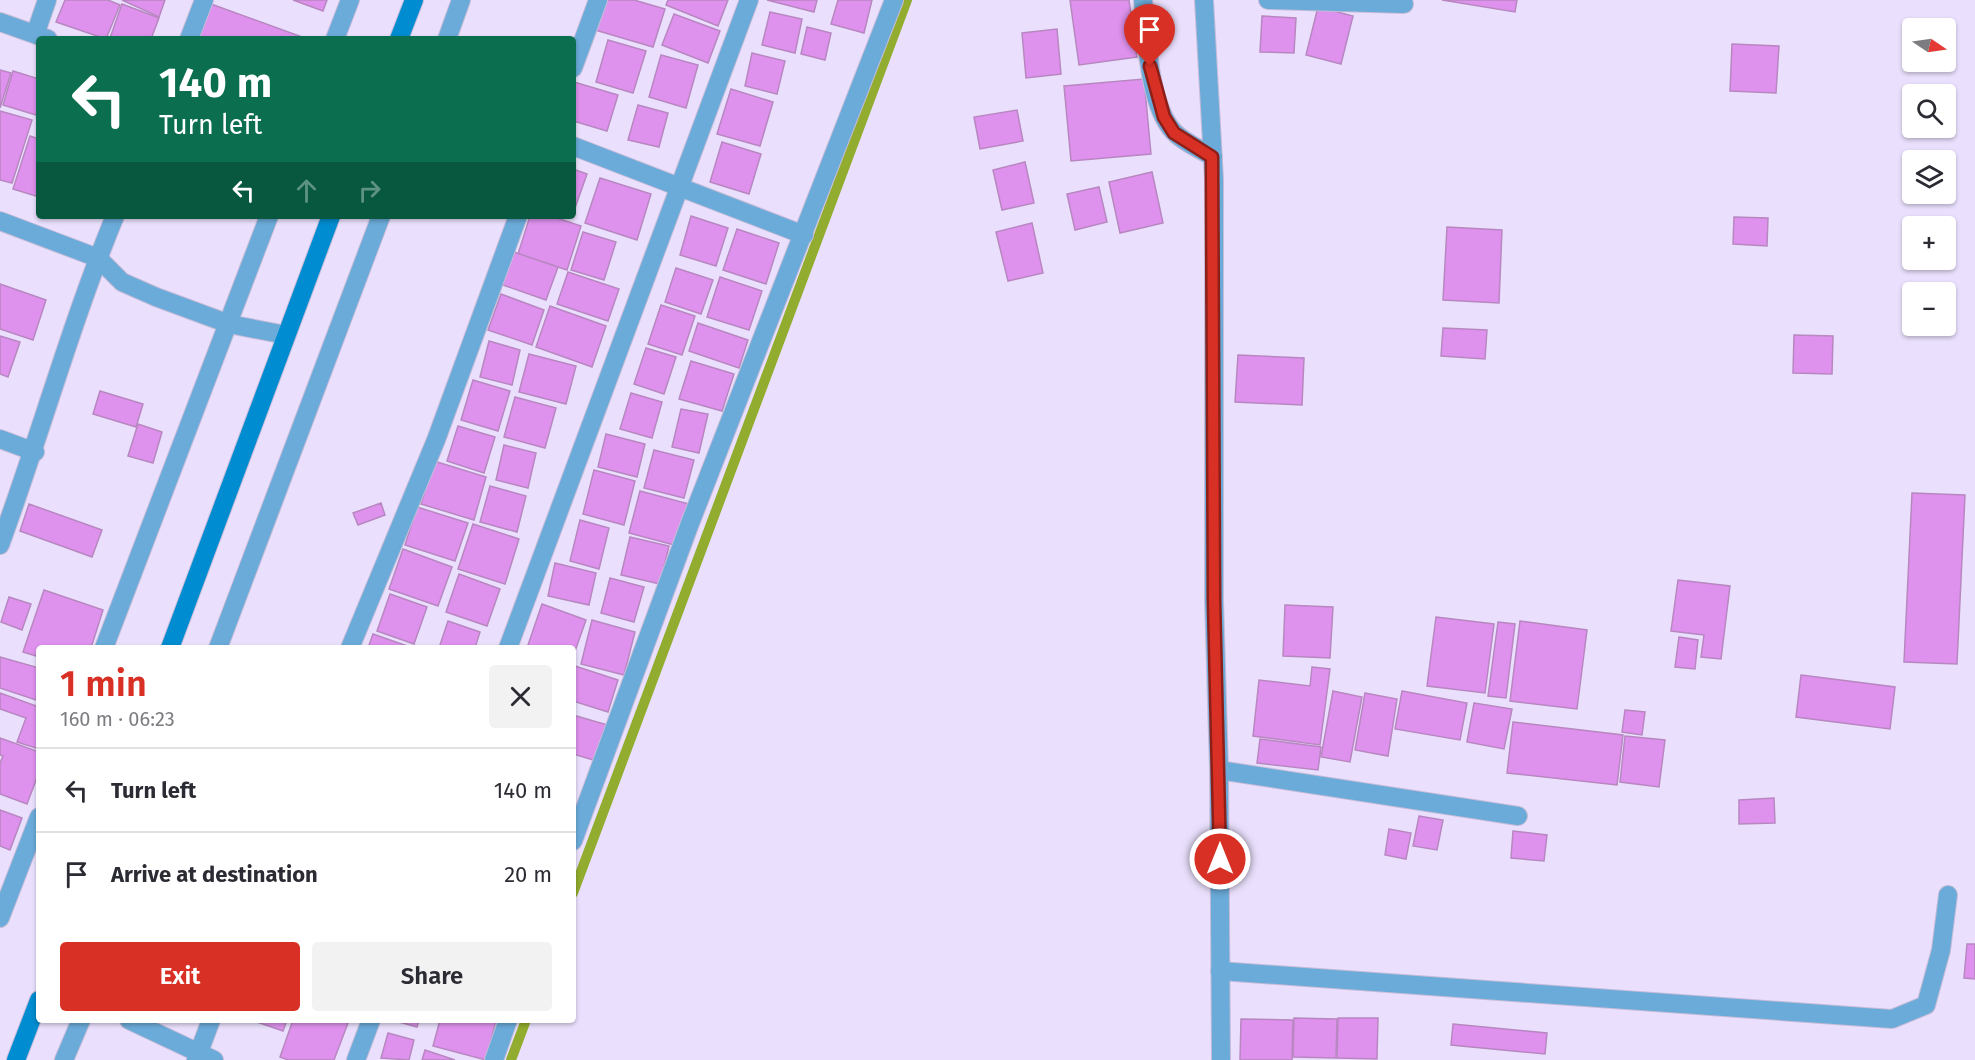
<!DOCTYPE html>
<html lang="en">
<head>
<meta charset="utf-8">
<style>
	body { margin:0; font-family:"Fira Sans",sans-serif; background:#f2f2f3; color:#2b2b33; height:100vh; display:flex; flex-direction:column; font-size:22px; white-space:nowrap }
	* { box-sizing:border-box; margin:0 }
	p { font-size:20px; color:#7c7c81 }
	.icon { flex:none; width:33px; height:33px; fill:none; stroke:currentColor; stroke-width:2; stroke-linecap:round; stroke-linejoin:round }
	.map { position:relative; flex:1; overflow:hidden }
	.drawer { position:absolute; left:36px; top:645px; width:540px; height:378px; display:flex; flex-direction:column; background:#fff; border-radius:6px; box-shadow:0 2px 4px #0004 }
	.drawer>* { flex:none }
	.guide { position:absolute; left:36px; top:36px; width:540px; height:183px; border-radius:6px; box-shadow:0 2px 4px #0004; background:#0b6e4f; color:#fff; overflow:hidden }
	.needle { width:39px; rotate:103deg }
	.controls { position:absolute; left:1902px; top:18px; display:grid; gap:12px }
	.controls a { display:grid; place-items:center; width:54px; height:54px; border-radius:6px; background:#fff; box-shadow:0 2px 4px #0004; font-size:30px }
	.pin { position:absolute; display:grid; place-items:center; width:51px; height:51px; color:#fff; margin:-62px -26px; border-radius:50% 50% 50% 0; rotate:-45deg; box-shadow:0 0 6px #0007 }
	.pin .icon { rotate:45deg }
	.me { position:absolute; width:66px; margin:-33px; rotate:0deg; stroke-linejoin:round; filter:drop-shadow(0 0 4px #0008) }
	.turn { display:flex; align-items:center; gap:21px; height:126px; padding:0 24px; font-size:27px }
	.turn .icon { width:78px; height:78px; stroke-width:2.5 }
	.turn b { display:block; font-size:42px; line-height:51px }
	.lanes { display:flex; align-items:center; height:57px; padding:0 24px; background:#0003; justify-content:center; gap:30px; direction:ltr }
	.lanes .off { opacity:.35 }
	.round { display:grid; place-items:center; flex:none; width:63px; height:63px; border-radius:6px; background:#f2f2f3 }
	.overview { display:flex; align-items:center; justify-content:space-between; height:102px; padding:0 24px }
	h1 { font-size:36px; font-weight:600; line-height:45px; color:#d93025 }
	.primary-button { display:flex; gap:12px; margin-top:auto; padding:12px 24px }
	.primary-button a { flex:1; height:69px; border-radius:6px; background:#d93025; color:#fff; font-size:24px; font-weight:600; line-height:69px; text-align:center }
	.primary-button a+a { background:#f2f2f3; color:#2b2b33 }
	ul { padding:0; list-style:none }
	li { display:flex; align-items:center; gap:18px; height:84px; padding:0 24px; border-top:2px solid #e1e1e2 }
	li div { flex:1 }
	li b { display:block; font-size:22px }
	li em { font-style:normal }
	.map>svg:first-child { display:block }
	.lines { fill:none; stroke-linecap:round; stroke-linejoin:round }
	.stream { stroke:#91ac2e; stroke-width:10 }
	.building { fill:#de91ed; stroke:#b887c1; stroke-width:1.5 }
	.street-casing { stroke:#c6bcd8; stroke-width:20 }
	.secondary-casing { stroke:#c6bcd8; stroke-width:20 }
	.street { stroke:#6babd9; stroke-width:18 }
	.secondary { stroke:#008cd0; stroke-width:18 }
	.route-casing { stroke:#8d1f18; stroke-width:15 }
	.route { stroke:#d93025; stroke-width:10 }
</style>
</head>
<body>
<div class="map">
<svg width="1975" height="1060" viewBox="0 0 1975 1060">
	<rect width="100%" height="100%" fill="#eae0fd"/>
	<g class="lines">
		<g class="stream">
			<polyline points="573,893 907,0"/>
			<polyline points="511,1060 526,1020"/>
		</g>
	</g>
	<g class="building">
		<polygon points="65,0 108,0 120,5 106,39 56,22"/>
		<polygon points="122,0 165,0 159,17"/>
		<polygon points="293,0 327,0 323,11"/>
		<polygon points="604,0 634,0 665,9 653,47 595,30"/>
		<polygon points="668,0 728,0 718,26 666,5"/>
		<polygon points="767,0 817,0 814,12"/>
		<polygon points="838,0 872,0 864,33 831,24"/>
		<polygon points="1070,0 1129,0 1137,57 1079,65"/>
		<polygon points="1442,0 1517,0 1515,12"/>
		<polygon points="122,4 159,18 151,39 110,38"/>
		<polygon points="211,4 305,38 304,39 199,39"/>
		<polygon points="1318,7 1353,16 1341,64 1306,55"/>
		<polygon points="770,12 802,19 795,53 762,45"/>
		<polygon points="674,14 720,31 708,63 662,45"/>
		<polygon points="1262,16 1296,18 1294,53 1260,52"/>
		<polygon points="807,27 831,33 825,60 801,54"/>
		<polygon points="1057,29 1061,74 1026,78 1022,33"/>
		<polygon points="608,40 646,51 633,93 596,82"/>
		<polygon points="1732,44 1779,46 1776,93 1730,91"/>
		<polygon points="752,53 785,61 777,94 745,86"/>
		<polygon points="661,55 698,65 686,108 649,97"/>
		<polygon points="0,70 11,73 0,108"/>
		<polygon points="13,71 39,79 39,104 36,115 3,105"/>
		<polygon points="1144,79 1151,154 1071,161 1064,86"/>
		<polygon points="574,82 618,95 607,131 573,121"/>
		<polygon points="731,89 773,102 760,146 717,134"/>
		<polygon points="638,105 668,113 659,147 628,140"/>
		<polygon points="1017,110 1023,141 980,149 974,117"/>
		<polygon points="0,111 32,120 12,183 0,180"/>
		<polygon points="30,136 39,139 39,197 13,189"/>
		<polygon points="722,142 761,154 749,194 710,182"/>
		<polygon points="1025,162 1034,203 1002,210 993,170"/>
		<polygon points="573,169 587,174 574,211 573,211"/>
		<polygon points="1152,172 1163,223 1120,233 1109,182"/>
		<polygon points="600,178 651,194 637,240 585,223"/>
		<polygon points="1099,187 1107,222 1075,230 1067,194"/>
		<polygon points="530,216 551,216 581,226 567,270 518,254"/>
		<polygon points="691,216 728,228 716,266 680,255"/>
		<polygon points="1734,217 1768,218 1767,246 1733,244"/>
		<polygon points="1032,223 1043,273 1008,281 996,232"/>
		<polygon points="1447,227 1502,230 1499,303 1443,300"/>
		<polygon points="737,229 779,243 766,284 723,270"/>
		<polygon points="583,232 616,242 604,280 571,270"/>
		<polygon points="511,251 558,267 546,300 500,284"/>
		<polygon points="676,268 713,280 701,314 665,302"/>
		<polygon points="568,272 619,289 608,321 557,304"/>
		<polygon points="720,277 762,291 749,330 707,317"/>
		<polygon points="0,284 46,300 33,340 0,329"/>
		<polygon points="501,294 544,310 532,345 488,330"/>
		<polygon points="661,305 695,316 682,355 648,344"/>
		<polygon points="550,306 606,326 592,367 536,347"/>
		<polygon points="698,323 748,340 739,368 689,351"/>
		<polygon points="1443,328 1487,330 1485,359 1441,356"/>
		<polygon points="1794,335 1833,336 1832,374 1793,373"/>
		<polygon points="0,336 20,342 8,377 0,374"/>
		<polygon points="489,341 520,350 512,385 480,377"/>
		<polygon points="646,348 676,357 664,394 634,384"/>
		<polygon points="529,354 576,366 566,404 519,392"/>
		<polygon points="1238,355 1304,358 1302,405 1235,402"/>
		<polygon points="691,361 734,374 722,411 679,399"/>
		<polygon points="473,380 510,391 498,431 461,420"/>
		<polygon points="100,391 143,404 136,427 93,414"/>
		<polygon points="631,393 662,402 652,438 620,429"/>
		<polygon points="515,397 556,408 545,448 504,437"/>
		<polygon points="681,409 708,414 699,453 672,447"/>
		<polygon points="138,424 162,432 153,463 128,456"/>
		<polygon points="458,426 495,437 484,473 447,461"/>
		<polygon points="606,434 645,444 637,477 598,467"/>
		<polygon points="504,445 536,453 528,488 496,480"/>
		<polygon points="654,450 694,460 684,498 644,488"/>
		<polygon points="434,461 486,477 474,520 421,504"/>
		<polygon points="594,470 635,481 624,525 583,514"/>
		<polygon points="490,486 526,496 517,532 480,522"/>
		<polygon points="640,491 689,504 678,546 629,533"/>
		<polygon points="1912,493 1965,495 1957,664 1904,662"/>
		<polygon points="381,503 385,515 358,525 353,513"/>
		<polygon points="29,504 102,530 92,557 20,531"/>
		<polygon points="417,507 468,523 455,561 405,545"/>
		<polygon points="580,520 609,528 599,569 570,561"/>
		<polygon points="473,524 519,539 505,584 458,569"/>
		<polygon points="630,537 669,546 660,584 621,575"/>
		<polygon points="403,549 452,567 438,606 389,589"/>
		<polygon points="555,563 596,573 589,605 548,596"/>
		<polygon points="459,574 500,589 487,626 446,612"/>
		<polygon points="610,578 644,587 634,622 601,613"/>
		<polygon points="1678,580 1730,586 1721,659 1701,657 1704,635 1671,631"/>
		<polygon points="44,590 103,610 91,648 39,648 39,657 23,652"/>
		<polygon points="390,594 427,607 414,644 377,631"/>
		<polygon points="9,597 31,604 22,630 1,622"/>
		<polygon points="542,604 586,620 573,657 573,648 527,648"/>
		<polygon points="1285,605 1333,607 1330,658 1283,656"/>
		<polygon points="1436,617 1494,624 1485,693 1427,686"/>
		<polygon points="592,620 635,632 624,675 581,664"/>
		<polygon points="448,621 480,632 475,648 439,648"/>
		<polygon points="1520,621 1587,630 1577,709 1510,701"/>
		<polygon points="1498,622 1515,624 1506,698 1488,696"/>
		<polygon points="373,634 413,648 368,648"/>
		<polygon points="1679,637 1698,640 1695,669 1675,667"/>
		<polygon points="0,657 39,668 39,701 0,688"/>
		<polygon points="575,666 618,680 608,712 573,701"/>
		<polygon points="1312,667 1330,669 1320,745 1253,736 1259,680 1310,686"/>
		<polygon points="1801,675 1895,687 1890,729 1796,717"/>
		<polygon points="1333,691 1362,697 1350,762 1321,757"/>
		<polygon points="1402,691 1467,703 1460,740 1395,729"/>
		<polygon points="0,693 39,707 39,749 17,742 26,718 0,709"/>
		<polygon points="1365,693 1397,699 1388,756 1355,750"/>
		<polygon points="1474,703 1512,709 1504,749 1467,742"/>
		<polygon points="1625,710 1645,712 1642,735 1622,732"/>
		<polygon points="573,715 611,726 600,762 573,754"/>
		<polygon points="1513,722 1623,735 1617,785 1507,773"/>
		<polygon points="1625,736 1665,740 1659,787 1620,782"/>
		<polygon points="0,738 39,752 39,772 27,804 0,794 0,763 3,756 0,755"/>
		<polygon points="1260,739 1321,747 1318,770 1257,763"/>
		<polygon points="1774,798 1775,823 1739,824 1739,800"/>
		<polygon points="0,810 22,818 10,850 0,846"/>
		<polygon points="1419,816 1443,820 1437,850 1413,846"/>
		<polygon points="1389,829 1411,833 1406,859 1385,855"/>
		<polygon points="1513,831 1547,835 1544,861 1511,858"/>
		<polygon points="1967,944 1975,944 1975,979 1964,978"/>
		<polygon points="1294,1018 1337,1019 1336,1058 1293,1057"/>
		<polygon points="1338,1018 1378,1018 1377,1059 1337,1058"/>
		<polygon points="1241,1019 1293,1020 1292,1060 1240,1060"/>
		<polygon points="251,1020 287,1020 283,1031"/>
		<polygon points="293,1020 339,1020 348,1023 334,1060 288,1060 280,1057"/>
		<polygon points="392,1020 419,1020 417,1027"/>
		<polygon points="440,1020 496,1020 486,1060 433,1046"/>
		<polygon points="1453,1024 1547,1033 1545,1054 1451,1045"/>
		<polygon points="388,1033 414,1040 409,1060 381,1058"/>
		<polygon points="425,1050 455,1060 422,1060"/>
	</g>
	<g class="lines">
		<defs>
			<g id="street">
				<path d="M1143,0C1147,37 1148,103 1173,131C1183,142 1200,149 1213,157"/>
				<polyline points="1204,0 1214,179 1214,600 1219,770 1221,1060"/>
				<polyline points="1268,0 1404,4"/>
				<polyline points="0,22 48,39"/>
				<polyline points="36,32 47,0"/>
				<polyline points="189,39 204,0"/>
				<polyline points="335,39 350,0"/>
				<polyline points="447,39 461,0"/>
				<polyline points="573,68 598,0"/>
				<polyline points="573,146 804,235"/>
				<polyline points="0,221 98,258 122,282 156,297 229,324 286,335"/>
				<polyline points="0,439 35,452"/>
				<path d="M0,545C40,436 71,323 115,216"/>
				<polyline points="104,648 269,216"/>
				<polyline points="218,648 381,216"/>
				<polyline points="350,648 436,440 518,216"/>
				<polyline points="508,648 749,0"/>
				<polyline points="1219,770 1518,816"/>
				<polyline points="573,841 689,526 894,0"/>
				<polyline points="0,918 39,817"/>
				<polyline points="1220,971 1892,1019 1926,1005 1941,950 1948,895"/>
				<polyline points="129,1020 214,1060"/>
				<polyline points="64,1060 81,1020"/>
				<polyline points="196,1060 211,1020"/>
				<polyline points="356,1060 371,1020"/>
				<polyline points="494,1060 508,1020"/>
			</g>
			<g id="secondary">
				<polyline points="399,39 414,0"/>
				<polyline points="170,648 331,216"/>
				<polyline points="16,1060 39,1000"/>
			</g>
		</defs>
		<use href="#street" class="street-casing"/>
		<use href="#secondary" class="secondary-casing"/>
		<use href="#street" class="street"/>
		<use href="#secondary" class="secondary"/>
	</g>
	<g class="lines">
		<defs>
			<polyline id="route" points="1150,66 1164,117 1174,133 1212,157 1214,600 1220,859"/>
		</defs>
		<use href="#route" class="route-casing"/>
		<use href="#route" class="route"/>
	</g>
</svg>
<div class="controls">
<a><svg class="needle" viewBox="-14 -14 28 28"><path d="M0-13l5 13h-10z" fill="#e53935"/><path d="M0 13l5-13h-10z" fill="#7c7c81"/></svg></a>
<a><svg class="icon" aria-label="search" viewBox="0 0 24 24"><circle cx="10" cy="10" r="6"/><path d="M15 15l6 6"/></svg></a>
<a><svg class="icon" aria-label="layers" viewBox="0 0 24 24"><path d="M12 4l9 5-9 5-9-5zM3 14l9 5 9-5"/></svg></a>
<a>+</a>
<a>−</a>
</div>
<div class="pin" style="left:1150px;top:66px;background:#d93025"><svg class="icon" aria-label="arrive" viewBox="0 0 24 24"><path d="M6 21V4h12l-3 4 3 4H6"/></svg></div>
<svg class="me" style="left:1220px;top:859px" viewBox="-20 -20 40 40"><circle r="17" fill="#d93025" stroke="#fff" stroke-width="3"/><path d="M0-11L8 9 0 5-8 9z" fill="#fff"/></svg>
<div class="guide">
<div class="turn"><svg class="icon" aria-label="left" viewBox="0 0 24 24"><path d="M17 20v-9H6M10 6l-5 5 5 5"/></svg><div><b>140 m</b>Turn left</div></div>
<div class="lanes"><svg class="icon" aria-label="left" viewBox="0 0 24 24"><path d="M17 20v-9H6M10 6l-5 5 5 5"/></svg><svg class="icon off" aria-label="ahead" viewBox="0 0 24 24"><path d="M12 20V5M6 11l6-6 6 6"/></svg><svg class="icon off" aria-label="right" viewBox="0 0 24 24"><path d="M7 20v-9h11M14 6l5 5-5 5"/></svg></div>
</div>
<section class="drawer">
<div class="overview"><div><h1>1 min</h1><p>160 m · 06:23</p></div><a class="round"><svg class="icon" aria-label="close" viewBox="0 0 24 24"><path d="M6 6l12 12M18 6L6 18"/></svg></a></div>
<ul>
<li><svg class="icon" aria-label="left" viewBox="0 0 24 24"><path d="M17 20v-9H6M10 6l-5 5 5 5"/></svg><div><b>Turn left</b></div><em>140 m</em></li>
<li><svg class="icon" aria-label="arrive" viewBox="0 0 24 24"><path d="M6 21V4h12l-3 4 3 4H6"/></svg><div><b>Arrive at destination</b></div><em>20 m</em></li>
</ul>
<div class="primary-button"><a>Exit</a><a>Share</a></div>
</section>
</div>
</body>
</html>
